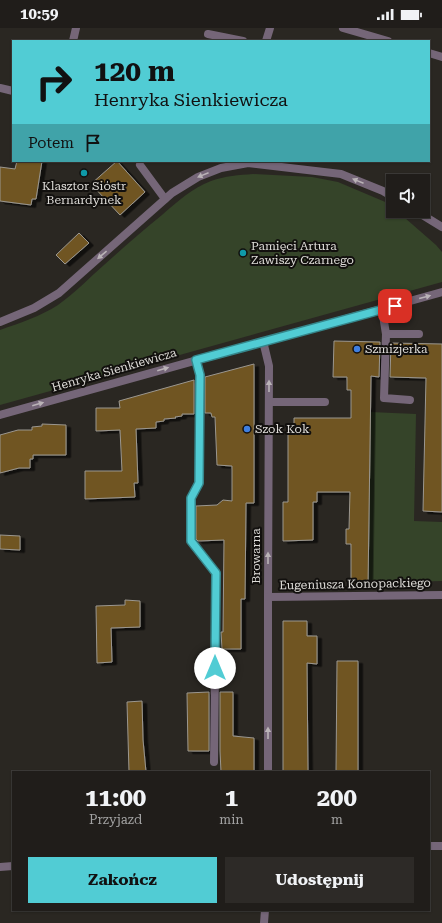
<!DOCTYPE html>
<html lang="pl">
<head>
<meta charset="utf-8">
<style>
	body { margin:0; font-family:"Roboto Serif",serif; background:#2d2a27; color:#f1f3f6; height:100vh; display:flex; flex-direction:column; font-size:15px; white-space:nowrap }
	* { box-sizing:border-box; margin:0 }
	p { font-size:13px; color:#a2a2a2 }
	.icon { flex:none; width:22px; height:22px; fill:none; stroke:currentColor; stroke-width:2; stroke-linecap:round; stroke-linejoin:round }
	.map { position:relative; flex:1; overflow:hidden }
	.sheet { position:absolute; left:12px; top:743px; width:418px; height:140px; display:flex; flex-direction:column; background:#201d1a; border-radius:0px; box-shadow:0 1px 3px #0004,0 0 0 1px #3d3b39 }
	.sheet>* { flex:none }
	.top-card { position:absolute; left:12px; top:12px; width:418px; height:122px; border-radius:0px; box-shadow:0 1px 3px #0004,0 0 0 1px #3d3b39; background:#51ccd4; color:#111; overflow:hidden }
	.fabs { position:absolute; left:386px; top:146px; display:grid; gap:8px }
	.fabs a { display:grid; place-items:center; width:44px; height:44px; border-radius:0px; background:#201d1a; box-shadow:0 1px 3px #0004,0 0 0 1px #3d3b39; font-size:20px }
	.pin { position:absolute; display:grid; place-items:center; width:34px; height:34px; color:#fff; margin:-17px; border-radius:8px; box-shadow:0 2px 6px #0006 }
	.me { position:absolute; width:44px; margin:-22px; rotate:0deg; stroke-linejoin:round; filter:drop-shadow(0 0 3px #0008) }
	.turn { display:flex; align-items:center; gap:14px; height:84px; padding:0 16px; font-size:18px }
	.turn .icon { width:52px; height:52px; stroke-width:2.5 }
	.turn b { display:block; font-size:28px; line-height:34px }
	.then { display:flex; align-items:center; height:38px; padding:0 16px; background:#0003; gap:8px; font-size:15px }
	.eta { display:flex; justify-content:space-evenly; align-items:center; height:68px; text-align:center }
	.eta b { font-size:24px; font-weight:700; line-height:28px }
	.primary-button { display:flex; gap:8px; margin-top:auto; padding:8px 16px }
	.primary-button a { flex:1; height:46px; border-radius:0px; background:#51ccd4; color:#111; font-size:16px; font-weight:700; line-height:46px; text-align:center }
	.primary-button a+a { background:#2d2a27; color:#f1f3f6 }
	.status { display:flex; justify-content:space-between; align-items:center; height:28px; padding:0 20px; background:#201d1a; direction:ltr }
	.status svg { height:11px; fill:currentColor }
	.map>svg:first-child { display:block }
	.green { fill:#354429 }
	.building { fill:#6f5521; stroke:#9b9790; filter:url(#shadow) }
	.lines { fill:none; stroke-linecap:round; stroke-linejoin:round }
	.service { stroke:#756678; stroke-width:8 }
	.minor { stroke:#756678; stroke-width:8 }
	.tertiary { stroke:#756678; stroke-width:8 }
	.oneway { fill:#bab3b7 }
	.route-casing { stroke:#35858a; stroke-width:10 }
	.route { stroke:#51ccd4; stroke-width:7 }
	.culture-dot { fill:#0f9aa8; stroke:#12100e; stroke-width:1.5 }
	.shop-dot { fill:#3f7fe0; stroke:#12100e; stroke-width:1.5 }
	.labels { text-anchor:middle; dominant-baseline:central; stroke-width:4; stroke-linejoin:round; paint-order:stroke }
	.poi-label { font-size:12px; fill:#dfddd9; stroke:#12100e; text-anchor:start }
	.street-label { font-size:12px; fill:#dfddd9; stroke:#12100e }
</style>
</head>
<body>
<div class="status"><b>10:59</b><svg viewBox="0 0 49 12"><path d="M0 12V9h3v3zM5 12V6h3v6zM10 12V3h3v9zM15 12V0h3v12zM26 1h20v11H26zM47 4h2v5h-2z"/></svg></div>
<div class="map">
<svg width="442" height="895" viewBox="0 0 442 895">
	<defs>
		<filter id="shadow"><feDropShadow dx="4.5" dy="2.5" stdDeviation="0" flood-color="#0009"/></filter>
	</defs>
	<rect width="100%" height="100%" fill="#2a2722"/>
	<g class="green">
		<path d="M253,146L312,149L338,154L390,176L393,179V183H397L436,217L442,224V254L0,377V302C20,295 41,288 58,277C75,265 89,250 104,237C123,220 142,203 162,187C177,174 192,160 211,153C225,148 239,147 253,146Z"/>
		<polygon points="370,384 416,386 414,493 442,494 442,553 367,555"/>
	</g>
	<g class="building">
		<polygon points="17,133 42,133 36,171 32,171 31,177 0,173 0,139 15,141"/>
		<polygon points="117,133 145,164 120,187 91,156"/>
		<polygon points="79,205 89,215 65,236 56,227"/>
		<polygon points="334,313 380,314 379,349 371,348 368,557 351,557 351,516 346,516 346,501 349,501 350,464 317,464 317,474 313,474 313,512 283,513 283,474 288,474 288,406 294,400 294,390 351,390 351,362 347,362 347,349 333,349"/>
		<polygon points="391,315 442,316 442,484 423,483 426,350 390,349"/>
		<polygon points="254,336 254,475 246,475 245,571 241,571 241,621 222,621 221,604 223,604 224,512 198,513 196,511 196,478 217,477 223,472 232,473 232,438 217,437 215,389 212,389 211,385 205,385 205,349"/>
		<polygon points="194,352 194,386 182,386 182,388 175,389 176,390 164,391 164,393 156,394 156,400 136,401 138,455 134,455 135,469 85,471 85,443 122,443 120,402 96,403 96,380 120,380 119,373"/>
		<polygon points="42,396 66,397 66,427 33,427 33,431 30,431 30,440 19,440 0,445 0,407 18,402 32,402 32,399 42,398"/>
		<polygon points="0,507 20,508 20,522 0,521"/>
		<polygon points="125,572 140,573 140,599 111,600 112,634 97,635 96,578 125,577"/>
		<polygon points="283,593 307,593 307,608 317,608 317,636 307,635 308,744 283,744"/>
		<polygon points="337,633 358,633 358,744 336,744"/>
		<polygon points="209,664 209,723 188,723 187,665"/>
		<polygon points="220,664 233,664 233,708 254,710 254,744 221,744 220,723"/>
		<polygon points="142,673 143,712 146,744 129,744 127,674"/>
	</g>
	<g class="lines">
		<g class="service">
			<polyline points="208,6 243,13"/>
			<polyline points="73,13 76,0"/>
			<polyline points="0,60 13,63"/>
			<polyline points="140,137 165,171"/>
			<polyline points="382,281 386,306 384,370 410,372"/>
			<polyline points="386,306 419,306"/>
			<polyline points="196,332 200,347 199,455 191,471 191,513 216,545 214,734"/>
			<polyline points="269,374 325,374"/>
		</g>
		<g class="minor">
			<polyline points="343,0 388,13"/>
			<polyline points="266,13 270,0"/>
			<polyline points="429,25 442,29"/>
			<polyline points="263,313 269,338 268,569 268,744"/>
			<polyline points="268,569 442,567"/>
			<polyline points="429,818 442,818"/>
			<polyline points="0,839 13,838"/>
			<polyline points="264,895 265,882"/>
		</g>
		<g class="tertiary">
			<polyline points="416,183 442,199"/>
			<polyline points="0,294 34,280 59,265 172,165 198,149 221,140 248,135 341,146 383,163 393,169"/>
			<polyline points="0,387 442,264"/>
		</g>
	</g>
	<defs><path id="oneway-solid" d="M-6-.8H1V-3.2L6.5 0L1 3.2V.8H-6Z"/></defs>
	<g class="oneway">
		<use href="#oneway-solid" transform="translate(203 147) rotate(158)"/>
		<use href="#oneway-solid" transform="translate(358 153) rotate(-158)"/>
		<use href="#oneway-solid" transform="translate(102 227) rotate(140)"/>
		<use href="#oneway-solid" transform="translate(425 269) rotate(-15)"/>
		<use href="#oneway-solid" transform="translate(163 341) rotate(-16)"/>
		<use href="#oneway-solid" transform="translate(269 358) rotate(-90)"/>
		<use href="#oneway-solid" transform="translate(38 376) rotate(-16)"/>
		<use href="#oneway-solid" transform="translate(268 530) rotate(-90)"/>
		<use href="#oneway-solid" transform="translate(268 705) rotate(-90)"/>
	</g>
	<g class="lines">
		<defs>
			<polyline id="route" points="215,640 216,545 191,513 191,470 199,455 200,347 196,332 395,278"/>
		</defs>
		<use href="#route" class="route-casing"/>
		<use href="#route" class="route"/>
	</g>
	<g class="culture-dot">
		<circle cx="84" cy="145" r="4"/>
		<circle cx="243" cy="225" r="4"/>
	</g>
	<g class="shop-dot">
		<circle cx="357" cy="321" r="4"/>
		<circle cx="247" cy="401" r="4"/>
	</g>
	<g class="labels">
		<g class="poi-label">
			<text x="84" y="158" text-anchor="middle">Klasztor Sióstr<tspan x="84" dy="14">Bernardynek</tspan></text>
			<text x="251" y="218">Pamięci Artura<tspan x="251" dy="14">Zawiszy Czarnego</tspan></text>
			<text x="365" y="321">Szmizjerka</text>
			<text x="255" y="401">Szok Kok</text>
		</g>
		<g class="street-label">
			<text transform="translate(114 342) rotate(-16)">Henryka Sienkiewicza</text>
			<text transform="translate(256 528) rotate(-90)">Browarna</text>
			<text transform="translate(355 556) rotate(-1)">Eugeniusza Konopackiego</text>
		</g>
	</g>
</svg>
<div class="fabs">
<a><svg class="icon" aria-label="sound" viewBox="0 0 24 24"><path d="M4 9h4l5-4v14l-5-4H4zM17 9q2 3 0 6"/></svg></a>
</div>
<div class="pin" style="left:395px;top:278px;background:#d93025"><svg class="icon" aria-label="arrive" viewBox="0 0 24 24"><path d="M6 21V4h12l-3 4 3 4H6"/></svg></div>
<svg class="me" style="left:215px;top:640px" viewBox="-20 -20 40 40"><circle r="19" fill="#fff"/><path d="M0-13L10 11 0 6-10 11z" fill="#51ccd4"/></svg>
<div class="top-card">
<div class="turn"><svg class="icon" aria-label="right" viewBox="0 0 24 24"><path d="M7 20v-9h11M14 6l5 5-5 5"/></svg><div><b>120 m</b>Henryka Sienkiewicza</div></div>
<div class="then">Potem<svg class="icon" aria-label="arrive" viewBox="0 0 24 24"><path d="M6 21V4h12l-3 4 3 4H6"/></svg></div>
</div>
<section class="sheet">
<div class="eta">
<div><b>11:00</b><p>Przyjazd</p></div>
<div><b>1</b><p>min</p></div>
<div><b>200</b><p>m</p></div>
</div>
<div class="primary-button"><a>Zakończ</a><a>Udostępnij</a></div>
</section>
</div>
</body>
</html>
